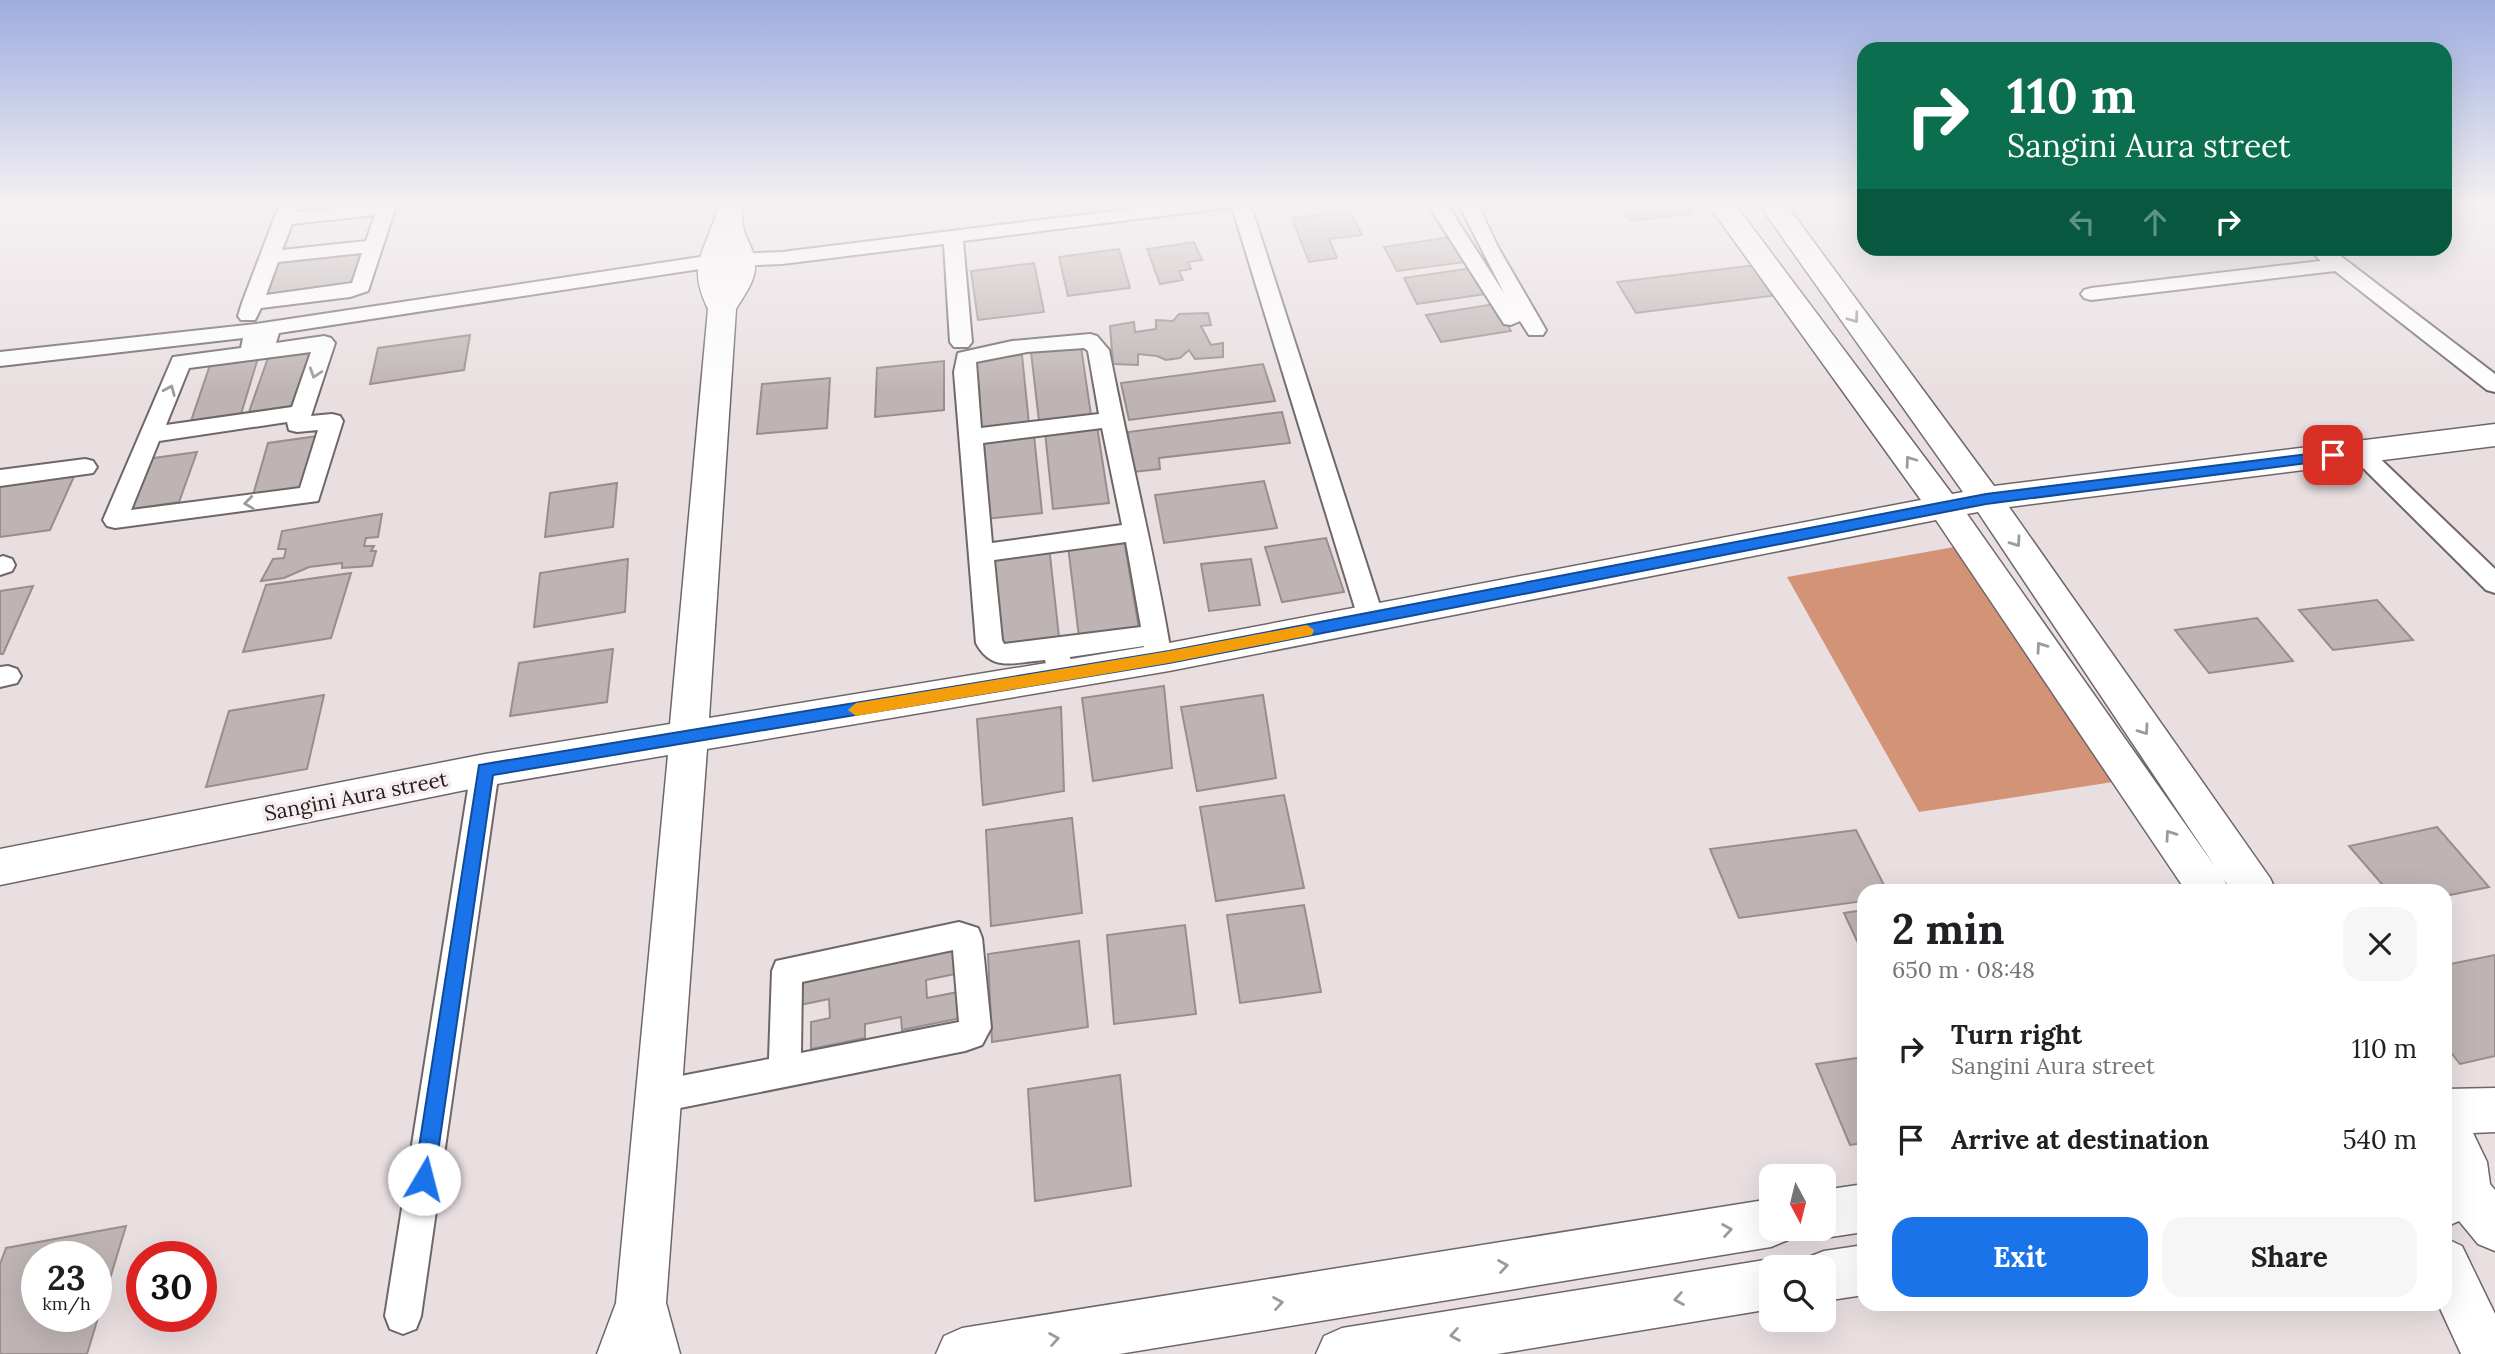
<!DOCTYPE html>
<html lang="en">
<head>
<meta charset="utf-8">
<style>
	body { margin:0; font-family:Lora,serif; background:#f6f6f6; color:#202124; height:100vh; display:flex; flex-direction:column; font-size:26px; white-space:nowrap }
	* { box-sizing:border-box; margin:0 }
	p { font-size:23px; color:#757577 }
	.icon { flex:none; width:38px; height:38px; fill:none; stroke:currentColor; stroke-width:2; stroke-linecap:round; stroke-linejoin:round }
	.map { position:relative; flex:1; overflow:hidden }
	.details { position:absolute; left:1857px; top:884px; width:595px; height:427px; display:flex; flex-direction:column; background:#fff; border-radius:21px; box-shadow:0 7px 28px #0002 }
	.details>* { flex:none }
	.top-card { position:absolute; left:1857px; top:42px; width:595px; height:214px; border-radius:21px; box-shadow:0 7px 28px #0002; background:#0b6e4f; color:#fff; overflow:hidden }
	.needle { width:46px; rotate:173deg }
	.tools { position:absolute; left:1759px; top:1164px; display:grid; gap:14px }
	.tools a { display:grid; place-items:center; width:77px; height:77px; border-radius:14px; background:#fff; box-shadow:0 7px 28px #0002; font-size:35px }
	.speed { position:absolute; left:21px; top:1241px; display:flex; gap:14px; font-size:35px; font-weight:700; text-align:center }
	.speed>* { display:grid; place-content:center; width:91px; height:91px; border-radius:50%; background:#fff; box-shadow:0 7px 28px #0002; line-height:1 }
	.speed small { font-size:18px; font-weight:400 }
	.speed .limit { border:10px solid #d22; background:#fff; color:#111 }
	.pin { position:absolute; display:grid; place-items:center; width:60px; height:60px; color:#fff; margin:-30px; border-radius:14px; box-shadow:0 4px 10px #0006 }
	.me { position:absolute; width:77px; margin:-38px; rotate:8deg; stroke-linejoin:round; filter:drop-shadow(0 0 5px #0008) }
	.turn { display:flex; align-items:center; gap:24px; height:147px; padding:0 35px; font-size:32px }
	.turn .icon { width:91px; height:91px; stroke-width:2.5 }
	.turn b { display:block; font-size:49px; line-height:60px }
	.lanes { display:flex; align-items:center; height:66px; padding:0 35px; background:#0003; justify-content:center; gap:35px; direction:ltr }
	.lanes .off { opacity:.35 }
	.round { display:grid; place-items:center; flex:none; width:74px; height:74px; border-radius:21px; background:#f6f6f6 }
	.overview { display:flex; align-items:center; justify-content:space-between; height:119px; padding:0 35px }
	h1 { font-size:42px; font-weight:700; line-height:52px }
	.action { display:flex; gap:14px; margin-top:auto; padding:14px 35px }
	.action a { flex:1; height:80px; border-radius:21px; background:#1a73e8; color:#fff; font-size:28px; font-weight:700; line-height:80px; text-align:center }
	.action a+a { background:#f6f6f6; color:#202124 }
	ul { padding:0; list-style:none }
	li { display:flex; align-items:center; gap:21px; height:91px; padding:0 35px }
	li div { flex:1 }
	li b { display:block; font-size:26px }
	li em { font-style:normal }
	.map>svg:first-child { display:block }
	.forest { fill:#d39376 }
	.building { fill:#beb4b3; stroke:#978e8d; stroke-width:2; fill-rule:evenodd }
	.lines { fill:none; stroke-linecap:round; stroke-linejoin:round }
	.street-casing { stroke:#6f6668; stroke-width:4 }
	.secondary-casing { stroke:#6f6668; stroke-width:3 }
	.street { fill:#fff; fill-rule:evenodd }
	.secondary { fill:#fff; fill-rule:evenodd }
	.oneway { stroke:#9c9b9b }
	.route { fill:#1a73e8; stroke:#114b97; stroke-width:2 }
	.slow { fill:#f59e0b }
	.labels { text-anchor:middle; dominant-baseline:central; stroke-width:7; stroke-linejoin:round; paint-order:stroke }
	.street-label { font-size:21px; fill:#232020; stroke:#f7ecee }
</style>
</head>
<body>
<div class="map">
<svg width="2495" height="1354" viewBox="0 0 2495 1354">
	<rect width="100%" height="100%" fill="#e9dfe1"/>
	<polygon class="forest" points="1954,547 2113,782 1919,812 1787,577"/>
	<g class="building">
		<polygon points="295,203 378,203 377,206 290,216"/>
		<polygon points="1618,203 1685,203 1693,213 1631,221"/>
		<polygon points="1350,211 1362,235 1329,239 1337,258 1309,262 1292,218"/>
		<polygon points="1451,237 1465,262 1397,271 1384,247"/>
		<polygon points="1194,242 1202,260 1188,262 1191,269 1179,271 1183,280 1160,284 1147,249"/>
		<polygon points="1119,249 1130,288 1068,296 1059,257"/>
		<polygon points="368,250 357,286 258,299 271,262"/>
		<polygon points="1034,263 1044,312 978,320 971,271"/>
		<polygon points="1756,265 1778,295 1636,313 1617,282"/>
		<polygon points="1472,268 1486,294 1417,304 1404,278"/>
		<polygon points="1495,304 1511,331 1441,342 1426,315"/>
		<polygon points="1208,313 1211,325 1201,326 1211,345 1223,343 1223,357 1195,359 1189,350 1180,358 1166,360 1157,356 1138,354 1138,365 1113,364 1110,326 1134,322 1135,332 1156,329 1156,320 1173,321 1179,314"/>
		<polygon points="470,335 464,370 370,384 378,348"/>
		<polygon points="1081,347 1091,415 1039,421 1031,352"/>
		<polygon points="316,349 298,405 249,412 269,355"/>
		<polygon points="1022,355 1029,424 977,430 972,360"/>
		<polygon points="258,358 241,414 191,421 210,365"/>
		<polygon points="944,361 944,410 875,417 877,368"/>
		<polygon points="1263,364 1275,401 1129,420 1121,383"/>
		<polygon points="830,378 827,428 757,434 762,384"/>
		<polygon points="1282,412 1290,443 1159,458 1160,469 1133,472 1128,432"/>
		<polygon points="1097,426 1109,503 1053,509 1045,432"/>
		<polygon points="325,435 312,486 253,495 268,443"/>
		<polygon points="1034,435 1042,513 986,519 980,441"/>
		<polygon points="197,452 179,502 126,510 147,459"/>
		<polygon points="76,472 50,530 0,537 0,482"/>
		<polygon points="1264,481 1277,528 1164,543 1155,495"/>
		<polygon points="617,483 613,527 545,537 550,493"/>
		<polygon points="382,514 378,537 366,538 364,546 374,546 371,551 376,551 372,566 342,568 342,563 309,567 284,578 261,581 273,559 284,558 286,549 278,549 282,531"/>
		<polygon points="1326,538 1344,592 1282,602 1265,547"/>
		<polygon points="1124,540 1139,629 1079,637 1068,546"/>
		<polygon points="1049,546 1059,637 999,644 992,553"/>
		<polygon points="628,559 625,612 534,627 540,573"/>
		<polygon points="1251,559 1260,605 1209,611 1201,564"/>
		<polygon points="351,573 331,638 243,652 266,585"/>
		<polygon points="33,586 3,654 0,654 0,591"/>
		<polygon points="2377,600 2413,640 2333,650 2299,610"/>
		<polygon points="2257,618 2293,661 2209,673 2175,630"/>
		<polygon points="613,649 607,702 510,716 519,663"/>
		<polygon points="1164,686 1172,768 1093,781 1082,698"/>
		<polygon points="324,695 307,769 206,787 229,711"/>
		<polygon points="1263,695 1276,778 1197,791 1181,707"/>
		<polygon points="1061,707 1064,791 983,805 977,719"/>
		<polygon points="1284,795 1304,888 1216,901 1200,807"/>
		<polygon points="1072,818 1082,913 991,926 986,830"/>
		<polygon points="2437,827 2489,887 2445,896 2445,891 2388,891 2349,846"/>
		<polygon points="1856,830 1887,891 1864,891 1864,901 1739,918 1710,849"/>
		<polygon points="1304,905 1321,992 1240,1003 1227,915"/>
		<polygon points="1864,910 1864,956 1844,913"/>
		<polygon points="1185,925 1196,1014 1114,1024 1107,935"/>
		<polygon points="957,941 960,973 926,980 927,998 958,992 961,1018 902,1030 901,1017 865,1024 865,1038 811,1049 811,1022 830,1018 829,999 795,1006 794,973"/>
		<polygon points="1079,941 1088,1027 992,1042 988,954"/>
		<polygon points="2495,955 2495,1056 2460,1064 2445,1045 2445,965"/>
		<polygon points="1864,1057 1864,1143 1850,1145 1816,1064"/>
		<polygon points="1120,1075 1131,1186 1035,1201 1028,1089"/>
		<path d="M126,1226L87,1354H0V1264L6,1248ZM37,1256H96V1316H37Z"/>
	</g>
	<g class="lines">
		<defs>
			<g id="street">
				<path d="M280,203H299L296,212L397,203L368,291L350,297L261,308L255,320H241L238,316L242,303ZM375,215L366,241L282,250L292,224ZM362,253L352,283L266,295L278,262Z"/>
				<path d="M1179,203H1250L1384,618L1380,625L1371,628L1362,625L1358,618L1232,207L963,241L972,342L968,347H954L950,342L944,244L782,264L713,267L279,333L276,343L324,336L331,338L335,343L311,416L332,414L340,416L343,421L318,501L115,528L107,526L103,520L173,357L241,348L243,338L0,366V352L256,324L713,255L782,252ZM311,352L292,407L166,425L189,368ZM287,422L289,430L297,432L318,430L300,488L131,510L159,441Z"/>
				<polygon points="1427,203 1446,203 1504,293 1458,203 1477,203 1499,249 1546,330 1543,335 1529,335 1520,321 1511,325 1504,324"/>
				<polygon points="2308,248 2330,248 2495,374 2495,392 2487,390 2335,271 2091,300 2084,298 2081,294 2084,290 2091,288 2321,261"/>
				<path d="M1090,334L1097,336L1109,350C1129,453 1155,555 1172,659L1168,666L1159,669L1150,666L1144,646L1070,657L1073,675L1069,682L1060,685L1051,682L1045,660C1015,662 992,673 976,643L954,372L958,353L1012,341ZM1084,348L1088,351L1099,414L981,428L976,362L1027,352ZM1102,428L1122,525L992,543L983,443ZM1126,542L1141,627L1004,644L1002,640L994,560Z"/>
				<polygon points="2360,444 2368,447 2495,569 2495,593 2486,590 2352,457 2349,452 2352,447"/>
				<polygon points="85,459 93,461 97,467 93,473 0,486 0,470"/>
				<polygon points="3,556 12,559 15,565 12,571 0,575 0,557"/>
				<polygon points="8,666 17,669 21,676 17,683 0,687 0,667"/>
				<polygon points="485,759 495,762 499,770 421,1316 416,1329 403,1334 390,1329 385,1316 471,770 475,762"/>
				<path d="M959,922L978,928L982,938L991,1028L982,1045L965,1051L660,1112L648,1107L644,1096L648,1085L660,1080L769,1059L772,971L776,961ZM953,950L959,1022L801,1053L802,982Z"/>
			</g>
			<g id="secondary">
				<path d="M729,203L739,205L743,211C738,234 757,246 755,269C754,283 743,297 736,309L709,718L1169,643L1921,500L1707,203H1734L1952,494L1963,492L1758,203H1785L1994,486L2495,424V446L2009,507L2270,878L2276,891H2232L2224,880L2230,891H2186L1936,520L1169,671L707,749L666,1303L680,1354H597L616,1303L668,755L485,786L0,885V849L485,754L670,724L708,309C686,264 705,253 717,211L721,205ZM1978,512L2216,868L1967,514Z"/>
				<polygon points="2495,1088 2495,1132 2473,1133 2487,1162 2490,1184 2495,1190 2495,1251 2478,1244 2459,1221 2445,1227 2445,1089"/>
				<polygon points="1864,1184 1864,1232 1824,1238 1807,1231 1806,1228 1824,1228 1824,1190"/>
				<polygon points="1771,1199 1771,1228 1793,1228 1788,1240 1771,1247 1119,1354 936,1354 944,1336 962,1328"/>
				<polygon points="2445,1238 2462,1246 2495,1314 2495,1354 2461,1354 2438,1304 2445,1304"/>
				<polygon points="1864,1245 1864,1295 1824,1301 1824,1267 1803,1267 1806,1258 1824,1251"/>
				<polygon points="1771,1259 1789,1267 1771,1267 1771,1309 1497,1354 1316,1354 1324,1336 1342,1328"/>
			</g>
		</defs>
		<use href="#street" class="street-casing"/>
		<use href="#secondary" class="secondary-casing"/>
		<use href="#street" class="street"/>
		<use href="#secondary" class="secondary"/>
	</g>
	<defs><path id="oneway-chevron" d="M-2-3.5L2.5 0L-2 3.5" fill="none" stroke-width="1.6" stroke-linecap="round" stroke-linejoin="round" transform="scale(1.75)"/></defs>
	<g class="oneway">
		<use href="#oneway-chevron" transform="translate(1854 318) rotate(54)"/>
		<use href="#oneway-chevron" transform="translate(315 373) rotate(108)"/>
		<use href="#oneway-chevron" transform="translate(170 390) rotate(-67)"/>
		<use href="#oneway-chevron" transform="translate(1910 461) rotate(-126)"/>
		<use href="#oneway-chevron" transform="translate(249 503) rotate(173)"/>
		<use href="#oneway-chevron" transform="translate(2016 542) rotate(55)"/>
		<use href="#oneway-chevron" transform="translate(2041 647) rotate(-125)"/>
		<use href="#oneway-chevron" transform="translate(2144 730) rotate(55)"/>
		<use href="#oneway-chevron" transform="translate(2170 835) rotate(-125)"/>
		<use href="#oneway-chevron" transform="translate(1727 1230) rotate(-9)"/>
		<use href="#oneway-chevron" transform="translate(1503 1266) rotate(-9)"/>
		<use href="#oneway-chevron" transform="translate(1679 1299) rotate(171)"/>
		<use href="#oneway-chevron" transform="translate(1278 1303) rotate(-9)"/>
		<use href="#oneway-chevron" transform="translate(1455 1335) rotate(170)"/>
		<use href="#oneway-chevron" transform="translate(1054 1339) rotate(-9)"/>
	</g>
	<linearGradient id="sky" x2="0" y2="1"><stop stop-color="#9eade0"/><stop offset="0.52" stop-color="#f5f1f2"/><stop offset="1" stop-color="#f5f1f2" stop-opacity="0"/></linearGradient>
	<rect width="2495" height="393" fill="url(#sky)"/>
	<polygon class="route" points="2333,451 2340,455 2338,459 1986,504 1169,663 493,775 434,1179 431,1187 424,1190 417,1187 414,1179 479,765 1169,651 1986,494"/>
	<polygon class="slow" points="1307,625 1314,630 1312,635 1169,663 856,716 848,710 856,703 1169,651"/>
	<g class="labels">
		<g class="street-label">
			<text transform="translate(356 796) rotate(-11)">Sangini Aura street</text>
		</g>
	</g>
</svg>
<div class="tools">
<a><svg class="needle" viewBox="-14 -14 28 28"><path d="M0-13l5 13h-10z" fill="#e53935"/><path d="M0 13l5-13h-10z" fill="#757577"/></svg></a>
<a><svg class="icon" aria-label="search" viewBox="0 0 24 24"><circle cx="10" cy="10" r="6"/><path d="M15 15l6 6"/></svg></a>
</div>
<div class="speed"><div>23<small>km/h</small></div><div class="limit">30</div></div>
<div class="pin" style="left:2333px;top:455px;background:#d93025"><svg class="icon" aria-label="arrive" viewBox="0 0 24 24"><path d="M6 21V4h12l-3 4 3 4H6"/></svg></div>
<svg class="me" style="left:424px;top:1179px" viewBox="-20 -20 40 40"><circle r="19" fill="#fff"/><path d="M0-13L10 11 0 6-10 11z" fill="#1a73e8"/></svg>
<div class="top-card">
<div class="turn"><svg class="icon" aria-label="right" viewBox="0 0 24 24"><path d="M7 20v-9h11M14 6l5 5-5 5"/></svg><div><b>110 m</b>Sangini Aura street</div></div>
<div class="lanes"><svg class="icon off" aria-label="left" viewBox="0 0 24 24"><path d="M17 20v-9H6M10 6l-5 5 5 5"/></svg><svg class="icon off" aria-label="ahead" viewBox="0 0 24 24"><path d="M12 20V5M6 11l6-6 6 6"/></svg><svg class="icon" aria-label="right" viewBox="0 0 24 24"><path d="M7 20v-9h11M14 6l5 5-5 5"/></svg></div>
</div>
<section class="details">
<div class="overview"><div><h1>2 min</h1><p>650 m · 08:48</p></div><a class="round"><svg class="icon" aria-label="close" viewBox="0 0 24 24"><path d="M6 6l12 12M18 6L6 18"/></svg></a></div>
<ul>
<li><svg class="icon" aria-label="right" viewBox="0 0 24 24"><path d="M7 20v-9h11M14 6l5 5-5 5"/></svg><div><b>Turn right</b><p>Sangini Aura street</p></div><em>110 m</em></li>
<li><svg class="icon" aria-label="arrive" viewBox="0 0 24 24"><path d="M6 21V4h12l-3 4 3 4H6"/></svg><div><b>Arrive at destination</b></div><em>540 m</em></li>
</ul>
<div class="action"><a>Exit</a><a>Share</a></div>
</section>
</div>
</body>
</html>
